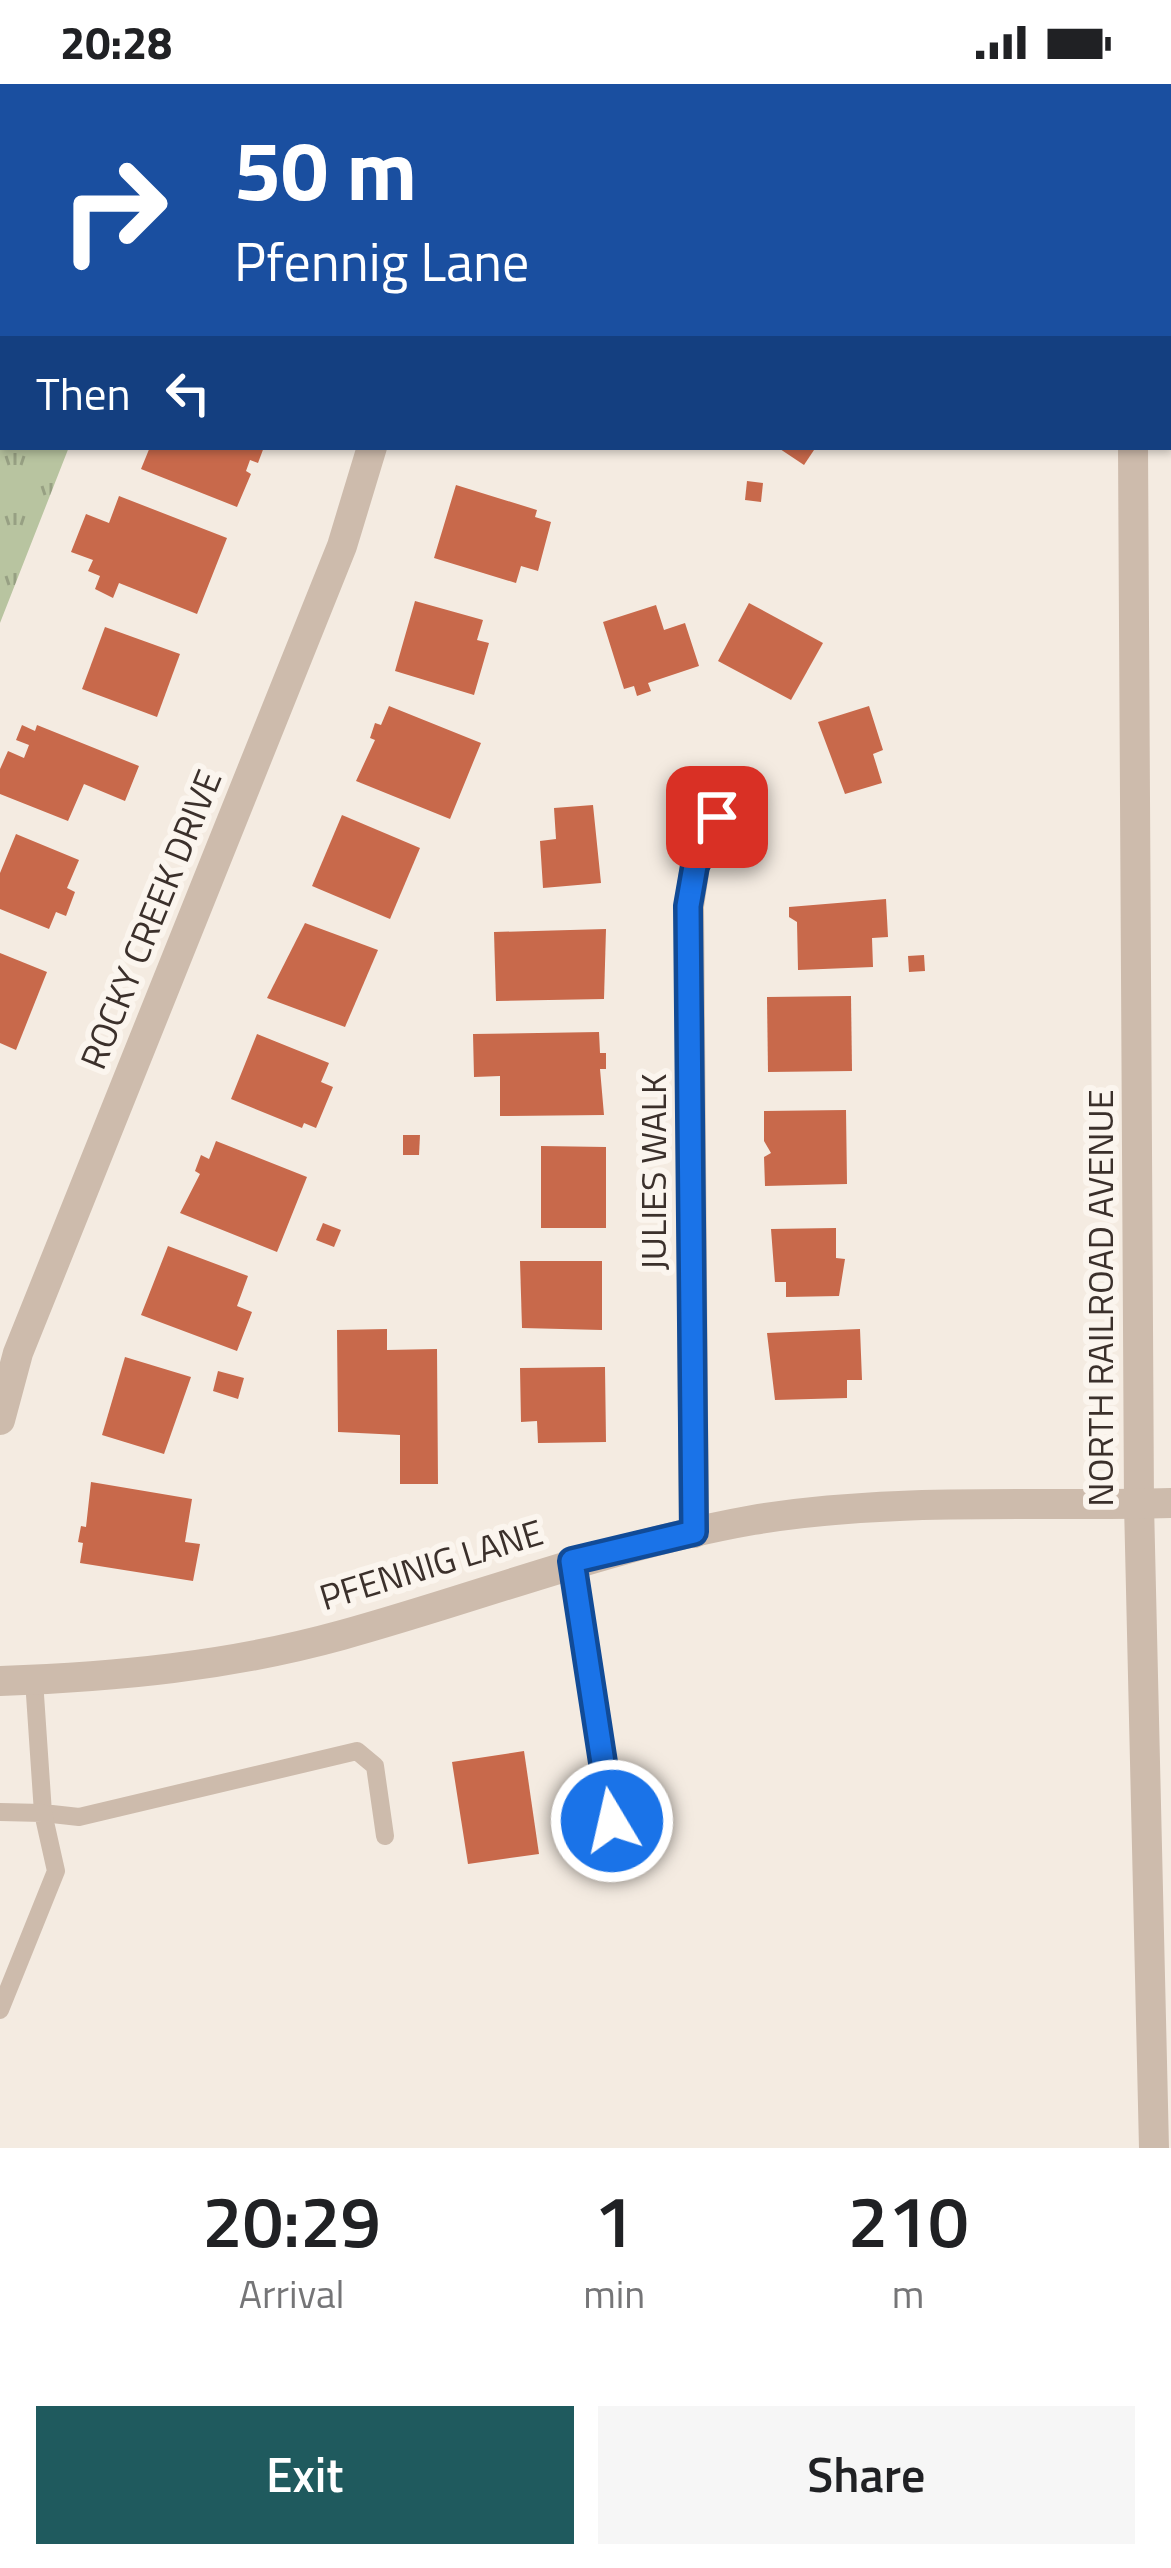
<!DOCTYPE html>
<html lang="en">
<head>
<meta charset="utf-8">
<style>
	body { margin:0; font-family:"Titillium Web",sans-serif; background:#f6f6f6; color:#202124; height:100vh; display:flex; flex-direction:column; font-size:45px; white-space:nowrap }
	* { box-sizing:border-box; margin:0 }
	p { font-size:39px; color:#757577 }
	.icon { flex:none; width:66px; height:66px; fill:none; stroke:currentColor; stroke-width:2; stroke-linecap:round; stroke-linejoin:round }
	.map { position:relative; height:2064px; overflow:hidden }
	.drawer { display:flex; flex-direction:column; background:#fff; flex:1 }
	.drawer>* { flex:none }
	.top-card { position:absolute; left:0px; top:0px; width:1173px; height:366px; box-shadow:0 3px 9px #0004; background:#1a4fa0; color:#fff; overflow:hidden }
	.pin { position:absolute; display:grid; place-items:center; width:102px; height:102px; color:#fff; margin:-51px; border-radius:24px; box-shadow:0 6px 18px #0006 }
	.me { position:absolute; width:132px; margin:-66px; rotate:351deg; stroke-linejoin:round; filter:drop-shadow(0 0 9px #0008) }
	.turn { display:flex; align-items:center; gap:42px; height:252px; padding:0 36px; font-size:54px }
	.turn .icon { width:156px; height:156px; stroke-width:2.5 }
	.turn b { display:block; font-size:84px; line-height:102px }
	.then { display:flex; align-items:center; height:114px; padding:0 36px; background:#0003; gap:24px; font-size:45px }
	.eta { display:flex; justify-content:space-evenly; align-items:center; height:204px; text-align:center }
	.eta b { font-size:72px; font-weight:600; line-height:84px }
	.cta { display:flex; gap:24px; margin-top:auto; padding:24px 36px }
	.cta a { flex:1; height:138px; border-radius:0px; background:#1f5a5e; color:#fff; font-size:48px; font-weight:600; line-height:138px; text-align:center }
	.cta a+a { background:#f6f6f6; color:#202124 }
	.status { display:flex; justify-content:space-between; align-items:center; height:84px; padding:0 60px; background:#fff; direction:ltr }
	.status svg { height:33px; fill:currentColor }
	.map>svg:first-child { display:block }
	.grass { fill:url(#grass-tufts) }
	.building { fill:#c8694b }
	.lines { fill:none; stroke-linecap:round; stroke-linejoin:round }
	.service { stroke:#cdbbac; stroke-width:18 }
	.minor { stroke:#cdbbac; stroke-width:30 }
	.tertiary { stroke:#cdbbac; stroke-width:30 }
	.route-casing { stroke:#114b97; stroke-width:30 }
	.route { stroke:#1a73e8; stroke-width:21 }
	.labels { text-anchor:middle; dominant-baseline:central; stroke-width:12; stroke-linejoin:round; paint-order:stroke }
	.street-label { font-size:36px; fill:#3b302b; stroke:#fbf5ee }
</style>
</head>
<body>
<div class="status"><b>20:28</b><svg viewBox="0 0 49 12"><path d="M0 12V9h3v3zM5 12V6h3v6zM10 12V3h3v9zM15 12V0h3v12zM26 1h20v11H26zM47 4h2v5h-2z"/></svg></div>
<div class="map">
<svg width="1171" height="2064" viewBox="0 0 1171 2064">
	<defs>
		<pattern id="grass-tufts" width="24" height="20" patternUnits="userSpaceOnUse" patternTransform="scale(3)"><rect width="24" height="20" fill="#b8c4a0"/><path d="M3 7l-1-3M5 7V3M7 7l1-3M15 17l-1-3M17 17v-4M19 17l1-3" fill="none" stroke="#97a083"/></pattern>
	</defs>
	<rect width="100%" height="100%" fill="#f4ebe1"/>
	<polygon class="grass" points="0,0 213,0 3,3 3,363 69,363 0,539"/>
	<g class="building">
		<polygon points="150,363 264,363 258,379 250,376 246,387 251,390 237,423 141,385"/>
		<polygon points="777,363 816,363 804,381"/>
		<polygon points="747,397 763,399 761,418 745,416"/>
		<polygon points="456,401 537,426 535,433 551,438 538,487 521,482 516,499 434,474"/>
		<polygon points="119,412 227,454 197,530 119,499 113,514 95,505 100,492 88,487 93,476 71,468 86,430 109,439"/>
		<polygon points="415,517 483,536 477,556 489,559 474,611 395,587"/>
		<polygon points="749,519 823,559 791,616 718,577"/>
		<polygon points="656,521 664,546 685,539 699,582 648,599 651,607 637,612 634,602 624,605 603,538"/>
		<polygon points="105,543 180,570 157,633 82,605"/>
		<polygon points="389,622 481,659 450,735 356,697 375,656 370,654 375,639 381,641"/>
		<polygon points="869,622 883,666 873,670 882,699 845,710 818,638"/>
		<polygon points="22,641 35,647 37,641 139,682 125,717 84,700 68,737 0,710 0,685 8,667 24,674 29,661 16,656"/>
		<polygon points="593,721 601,799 543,804 540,757 556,755 554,724"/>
		<polygon points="342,731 420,764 390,835 312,802"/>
		<polygon points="16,750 79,776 67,804 75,808 66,832 56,828 49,845 0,825 0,789"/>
		<polygon points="886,815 888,853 872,854 873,883 798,886 797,838 789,833 789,823"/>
		<polygon points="305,839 378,866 345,943 267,914"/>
		<polygon points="606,845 604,915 496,917 494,848"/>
		<polygon points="0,869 47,888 16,966 0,959"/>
		<polygon points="924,871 925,887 909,888 908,872"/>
		<polygon points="851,912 852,987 768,988 767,913"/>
		<polygon points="599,948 600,969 606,969 606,985 600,985 604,1031 500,1032 500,992 474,993 473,950"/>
		<polygon points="257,950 329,979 321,998 333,1003 316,1044 304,1039 302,1044 231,1015"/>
		<polygon points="846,1026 847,1100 765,1102 764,1073 771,1069 764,1057 764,1027"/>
		<polygon points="403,1051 420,1051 419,1071 403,1071"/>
		<polygon points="216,1057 307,1093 277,1168 180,1129 200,1090 195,1087 201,1071 209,1075"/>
		<polygon points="541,1062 606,1063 606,1144 541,1144"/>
		<polygon points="323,1139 341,1146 334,1163 316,1156"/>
		<polygon points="836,1144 836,1174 845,1175 839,1212 786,1213 786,1198 775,1198 771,1145"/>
		<polygon points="168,1162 248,1192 237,1222 252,1228 237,1267 141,1231"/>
		<polygon points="520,1177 602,1177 602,1246 522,1244"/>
		<polygon points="387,1245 387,1266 437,1265 438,1400 400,1400 400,1351 338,1348 337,1246"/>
		<polygon points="860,1245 862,1296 847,1296 847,1314 775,1316 767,1249"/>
		<polygon points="125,1273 191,1293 164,1370 102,1351"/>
		<polygon points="605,1283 606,1358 538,1359 537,1337 521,1338 520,1284"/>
		<polygon points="218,1287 244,1294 238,1315 213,1307"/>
		<polygon points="91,1398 192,1415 185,1458 200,1460 193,1497 80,1479 83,1459 78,1458 81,1442 86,1443"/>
		<polygon points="524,1667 539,1770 468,1780 452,1678"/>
	</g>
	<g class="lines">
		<g class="service">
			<polyline points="571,1477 612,1737"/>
			<polyline points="34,1596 43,1729 79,1733 357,1667 375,1682 385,1752"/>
			<polyline points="0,1728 43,1729 56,1787 0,1926"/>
		</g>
		<g class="minor">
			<polyline points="431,0 432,3"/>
			<polyline points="1170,101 1171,101"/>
			<polyline points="0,1336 18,1269 342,462 372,363"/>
			<polyline points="694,1449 689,822 695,782 717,733"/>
		</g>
		<g class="tertiary">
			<polyline points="1130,0 1130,3"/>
			<polyline points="1133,363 1139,1420 1154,2064"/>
			<path d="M0,1597C116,1593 230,1582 342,1551C480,1513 611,1461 753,1436C891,1413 1032,1423 1171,1419"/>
		</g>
	</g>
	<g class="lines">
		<defs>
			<polyline id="route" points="612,1737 572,1477 694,1448 688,822 695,782 717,733"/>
		</defs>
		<use href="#route" class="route-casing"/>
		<use href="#route" class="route"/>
	</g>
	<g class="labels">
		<g class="street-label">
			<text transform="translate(150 835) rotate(-68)">ROCKY CREEK DRIVE</text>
			<text transform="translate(652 1088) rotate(-90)">JULIES WALK</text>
			<text transform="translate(1099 1214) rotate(-90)">NORTH RAILROAD AVENUE</text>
			<text transform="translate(431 1480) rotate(-17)">PFENNIG LANE</text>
		</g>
	</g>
</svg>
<div class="pin" style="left:717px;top:733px;background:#d93025"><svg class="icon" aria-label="arrive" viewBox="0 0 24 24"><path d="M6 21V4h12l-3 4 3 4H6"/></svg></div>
<svg class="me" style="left:612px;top:1737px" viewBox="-20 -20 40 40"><circle r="17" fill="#1a73e8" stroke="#fff" stroke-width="3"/><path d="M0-11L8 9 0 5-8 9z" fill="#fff"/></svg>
<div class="top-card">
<div class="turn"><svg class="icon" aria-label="right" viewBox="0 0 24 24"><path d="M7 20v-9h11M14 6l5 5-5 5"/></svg><div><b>50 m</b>Pfennig Lane</div></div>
<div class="then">Then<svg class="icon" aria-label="left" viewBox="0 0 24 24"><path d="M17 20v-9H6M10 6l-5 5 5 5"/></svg></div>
</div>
</div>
<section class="drawer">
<div class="eta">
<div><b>20:29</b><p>Arrival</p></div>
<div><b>1</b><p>min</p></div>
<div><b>210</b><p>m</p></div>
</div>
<div class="cta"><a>Exit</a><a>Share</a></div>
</section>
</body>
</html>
